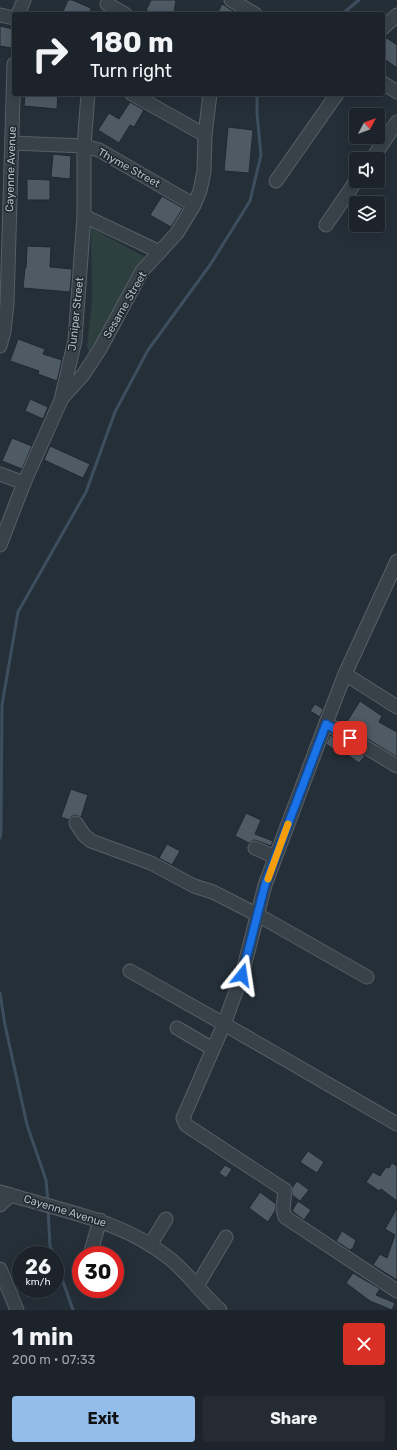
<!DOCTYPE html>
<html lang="en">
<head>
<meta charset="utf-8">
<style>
	body { margin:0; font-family:Rubik,sans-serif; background:#252b32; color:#f1f3f6; height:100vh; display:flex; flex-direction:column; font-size:15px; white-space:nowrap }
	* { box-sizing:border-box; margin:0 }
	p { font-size:13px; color:#a0a4a8 }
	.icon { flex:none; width:22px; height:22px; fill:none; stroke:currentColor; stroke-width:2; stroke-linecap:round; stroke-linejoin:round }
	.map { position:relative; height:1310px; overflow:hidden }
	.drawer { display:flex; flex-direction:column; background:#1c232a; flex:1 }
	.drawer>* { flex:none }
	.banner { position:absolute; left:12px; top:12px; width:373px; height:84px; border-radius:4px; box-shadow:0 4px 16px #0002,0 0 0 1px #3a4047; background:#1c232a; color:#f1f3f6; overflow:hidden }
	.needle { width:26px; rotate:49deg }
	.tools { position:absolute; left:349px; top:108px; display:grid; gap:8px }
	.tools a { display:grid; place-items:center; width:36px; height:36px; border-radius:4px; background:#1c232a; box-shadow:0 4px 16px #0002,0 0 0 1px #3a4047; font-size:20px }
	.speed { position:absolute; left:12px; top:1246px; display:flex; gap:8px; font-size:20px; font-weight:700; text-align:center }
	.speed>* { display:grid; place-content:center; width:52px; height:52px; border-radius:50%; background:#1c232a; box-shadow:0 4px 16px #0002,0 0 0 1px #3a4047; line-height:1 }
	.speed small { font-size:10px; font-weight:400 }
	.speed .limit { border:6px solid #d22; background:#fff; color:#111 }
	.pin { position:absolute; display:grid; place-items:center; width:34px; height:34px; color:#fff; margin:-17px; border-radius:8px; box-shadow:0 2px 6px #0006 }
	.me { position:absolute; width:44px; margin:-22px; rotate:15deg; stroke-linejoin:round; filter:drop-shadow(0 0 3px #0008) }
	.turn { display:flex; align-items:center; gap:14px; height:84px; padding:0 12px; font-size:18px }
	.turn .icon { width:52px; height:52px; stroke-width:2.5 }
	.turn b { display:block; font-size:28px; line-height:34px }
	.round { display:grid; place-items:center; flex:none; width:42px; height:42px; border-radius:4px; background:#252b32 }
	.summary { display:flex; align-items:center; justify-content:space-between; height:68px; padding:0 12px }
	h1 { font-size:24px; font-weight:700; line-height:30px }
	.action { display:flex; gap:8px; margin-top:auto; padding:8px 12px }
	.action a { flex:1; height:46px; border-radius:4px; background:#93bdea; color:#111; font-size:16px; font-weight:700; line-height:46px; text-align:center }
	.action a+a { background:#252b32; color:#f1f3f6 }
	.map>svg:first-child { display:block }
	.green { fill:#2d403f }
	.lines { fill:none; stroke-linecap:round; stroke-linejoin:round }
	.stream { stroke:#3d4e5f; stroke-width:3 }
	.building { fill:#4e5a64; stroke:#202830 }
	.minor-casing { stroke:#575f67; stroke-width:15 }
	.minor { stroke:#394149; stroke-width:13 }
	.route-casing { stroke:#114b97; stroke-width:10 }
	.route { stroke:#1a73e8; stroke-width:7 }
	.slow { stroke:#f59e0b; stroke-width:7 }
	.labels { text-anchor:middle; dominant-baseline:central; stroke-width:3; stroke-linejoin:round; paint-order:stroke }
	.street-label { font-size:11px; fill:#b4bcc5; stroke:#1e262e }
</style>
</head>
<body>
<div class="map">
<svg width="397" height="1310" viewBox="0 0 397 1310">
	<rect width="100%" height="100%" fill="#252f38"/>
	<polygon class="green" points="91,228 145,257 130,277 104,335 90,353 87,347 92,301"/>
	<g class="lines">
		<g class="stream">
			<polyline points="342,14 359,0"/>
			<polyline points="0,838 1,830 2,705 18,612 86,492 115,412 148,350 210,265 250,201 261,155 257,113 257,94"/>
			<polyline points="0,993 5,1025 27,1125 46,1180 48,1202"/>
			<polyline points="48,1209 50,1246 54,1255"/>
			<polyline points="55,1259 73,1310"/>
		</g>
	</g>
	<g class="building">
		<polygon points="68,0 72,0 91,8 89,14 62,14"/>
		<polygon points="151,0 176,0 174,12 172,14 153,14 146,10"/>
		<polygon points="222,4 230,9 239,14 217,14"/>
		<polygon points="0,26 13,29 11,48 0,46"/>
		<polygon points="387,38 397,45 397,68 383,58 383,44"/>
		<polygon points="25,94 58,94 57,109 24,106"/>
		<polygon points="130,102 144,110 134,127 130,125 119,143 98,130 109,113 119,119"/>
		<polygon points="228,127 253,130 249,173 224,171"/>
		<polygon points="53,154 71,156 70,179 51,177"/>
		<polygon points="27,179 50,180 50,200 27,200"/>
		<polygon points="162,196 183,208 171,227 150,215"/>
		<polygon points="27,246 51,247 50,267 72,269 70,292 23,288 25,268 26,268"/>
		<polygon points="18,339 45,349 43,354 62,360 57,381 38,374 39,371 10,361"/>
		<polygon points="30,399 48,407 43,419 25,411"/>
		<polygon points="12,438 32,446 22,469 2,461"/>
		<polygon points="50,446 90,464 83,478 44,460"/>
		<polygon points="360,701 382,716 379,722 397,732 397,757 345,725"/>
		<polygon points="315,704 323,709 320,717 310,711"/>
		<polygon points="330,735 339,740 333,749 326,744"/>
		<polygon points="352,748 365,756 359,763 348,755"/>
		<polygon points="71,789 88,795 81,817 75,815 71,817 69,820 61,817"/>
		<polygon points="246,813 261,820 255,834 273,841 271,846 258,841 254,840 249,843 235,836"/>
		<polygon points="167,844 180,851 172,865 159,858"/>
		<polygon points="308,1151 324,1162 317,1173 300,1162"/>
		<polygon points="392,1163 397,1166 397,1201 381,1189 379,1191 366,1182 373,1172 380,1176 386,1167 389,1168"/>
		<polygon points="225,1165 232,1169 226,1178 219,1173"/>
		<polygon points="297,1181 309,1190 300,1201 292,1195 292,1188"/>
		<polygon points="260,1192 276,1204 275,1211 268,1222 249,1208"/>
		<polygon points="298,1201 311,1210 304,1220 292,1211"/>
		<polygon points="397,1208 397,1280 373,1265 380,1254 387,1258 395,1235 385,1229"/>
		<polygon points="342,1231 356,1240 353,1248 350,1250 336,1241"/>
		<polygon points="353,1273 380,1289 376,1295 395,1303 392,1310 370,1301 346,1283"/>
	</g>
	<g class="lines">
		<defs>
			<g id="minor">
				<polyline points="231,0 255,14"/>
				<polyline points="107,4 125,14"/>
				<polyline points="18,14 24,0"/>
				<polyline points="0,15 14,18"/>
				<polyline points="383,28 397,15"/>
				<polyline points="383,83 397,92"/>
				<polyline points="132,94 205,135"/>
				<polyline points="12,143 84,146 99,150 194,205"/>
				<polyline points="372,159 397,122"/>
				<polyline points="276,181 337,94"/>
				<polyline points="84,216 160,252"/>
				<polyline points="326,225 356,181"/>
				<polyline points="0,346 4,331 7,304 14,64"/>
				<polyline points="63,397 83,375 100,349 142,271 177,233 194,205 200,191 204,171 205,135 210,94"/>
				<polyline points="0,474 24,483"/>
				<polyline points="0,545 24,483 61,400 75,340 84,216 84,146 88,94"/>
				<polyline points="397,561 345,674 326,723 265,885 242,975 224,1024 183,1118 186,1125 285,1190 283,1209 285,1217 397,1291"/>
				<polyline points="345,674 397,707"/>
				<polyline points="326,723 397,766"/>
				<polyline points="76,823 84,835 91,841 151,863 194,886 213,892 258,915 367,977"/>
				<polyline points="255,848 275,857"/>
				<polyline points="130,971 224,1024 397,1124"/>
				<polyline points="177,1028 213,1049"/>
				<path d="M0,1192C57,1210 121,1219 169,1258C188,1273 202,1294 220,1310"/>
				<polyline points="0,1205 11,1195"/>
				<polyline points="150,1245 166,1219"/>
				<polyline points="90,1255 100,1220"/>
				<polyline points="0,1269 17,1310"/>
				<polyline points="197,1286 226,1237"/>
			</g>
		</defs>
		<use href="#minor" class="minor-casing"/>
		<use href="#minor" class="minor"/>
	</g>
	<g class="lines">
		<defs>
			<polyline id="route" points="242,975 265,885 326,724 350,738"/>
		</defs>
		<use href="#route" class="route-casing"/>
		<use href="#route" class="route"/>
		<polyline class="slow" points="268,879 288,824"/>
	</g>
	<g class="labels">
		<g class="street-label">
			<text transform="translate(129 168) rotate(29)">Thyme Street</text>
			<text transform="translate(11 169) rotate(-88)">Cayenne Avenue</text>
			<text transform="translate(125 305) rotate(-60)">Sesame Street</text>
			<text transform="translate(76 314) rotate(-84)">Juniper Street</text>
			<text transform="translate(65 1211) rotate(17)">Cayenne Avenue</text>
		</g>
	</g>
</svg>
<div class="tools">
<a><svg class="needle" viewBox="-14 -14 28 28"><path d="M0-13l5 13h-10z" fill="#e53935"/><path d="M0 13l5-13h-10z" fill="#a0a4a8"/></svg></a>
<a><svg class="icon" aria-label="sound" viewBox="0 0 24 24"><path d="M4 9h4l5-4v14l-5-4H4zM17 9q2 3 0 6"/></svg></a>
<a><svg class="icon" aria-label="layers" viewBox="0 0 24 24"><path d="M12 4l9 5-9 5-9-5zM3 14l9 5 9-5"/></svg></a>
</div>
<div class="speed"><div>26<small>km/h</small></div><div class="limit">30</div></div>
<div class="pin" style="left:350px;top:738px;background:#d93025"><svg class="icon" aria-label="arrive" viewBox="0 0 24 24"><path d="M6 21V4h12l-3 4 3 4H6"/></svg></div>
<svg class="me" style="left:242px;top:975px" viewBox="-20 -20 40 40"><path d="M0-17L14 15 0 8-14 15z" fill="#1a73e8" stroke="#fff" stroke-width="4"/></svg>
<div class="banner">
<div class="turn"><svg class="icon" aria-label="right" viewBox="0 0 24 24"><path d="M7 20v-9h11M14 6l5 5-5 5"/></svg><div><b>180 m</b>Turn right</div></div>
</div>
</div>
<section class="drawer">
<div class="summary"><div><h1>1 min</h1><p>200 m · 07:33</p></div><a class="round" style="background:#d93025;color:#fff"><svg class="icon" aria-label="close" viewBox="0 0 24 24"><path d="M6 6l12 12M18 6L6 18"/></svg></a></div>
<div class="action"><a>Exit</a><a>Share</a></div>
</section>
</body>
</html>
